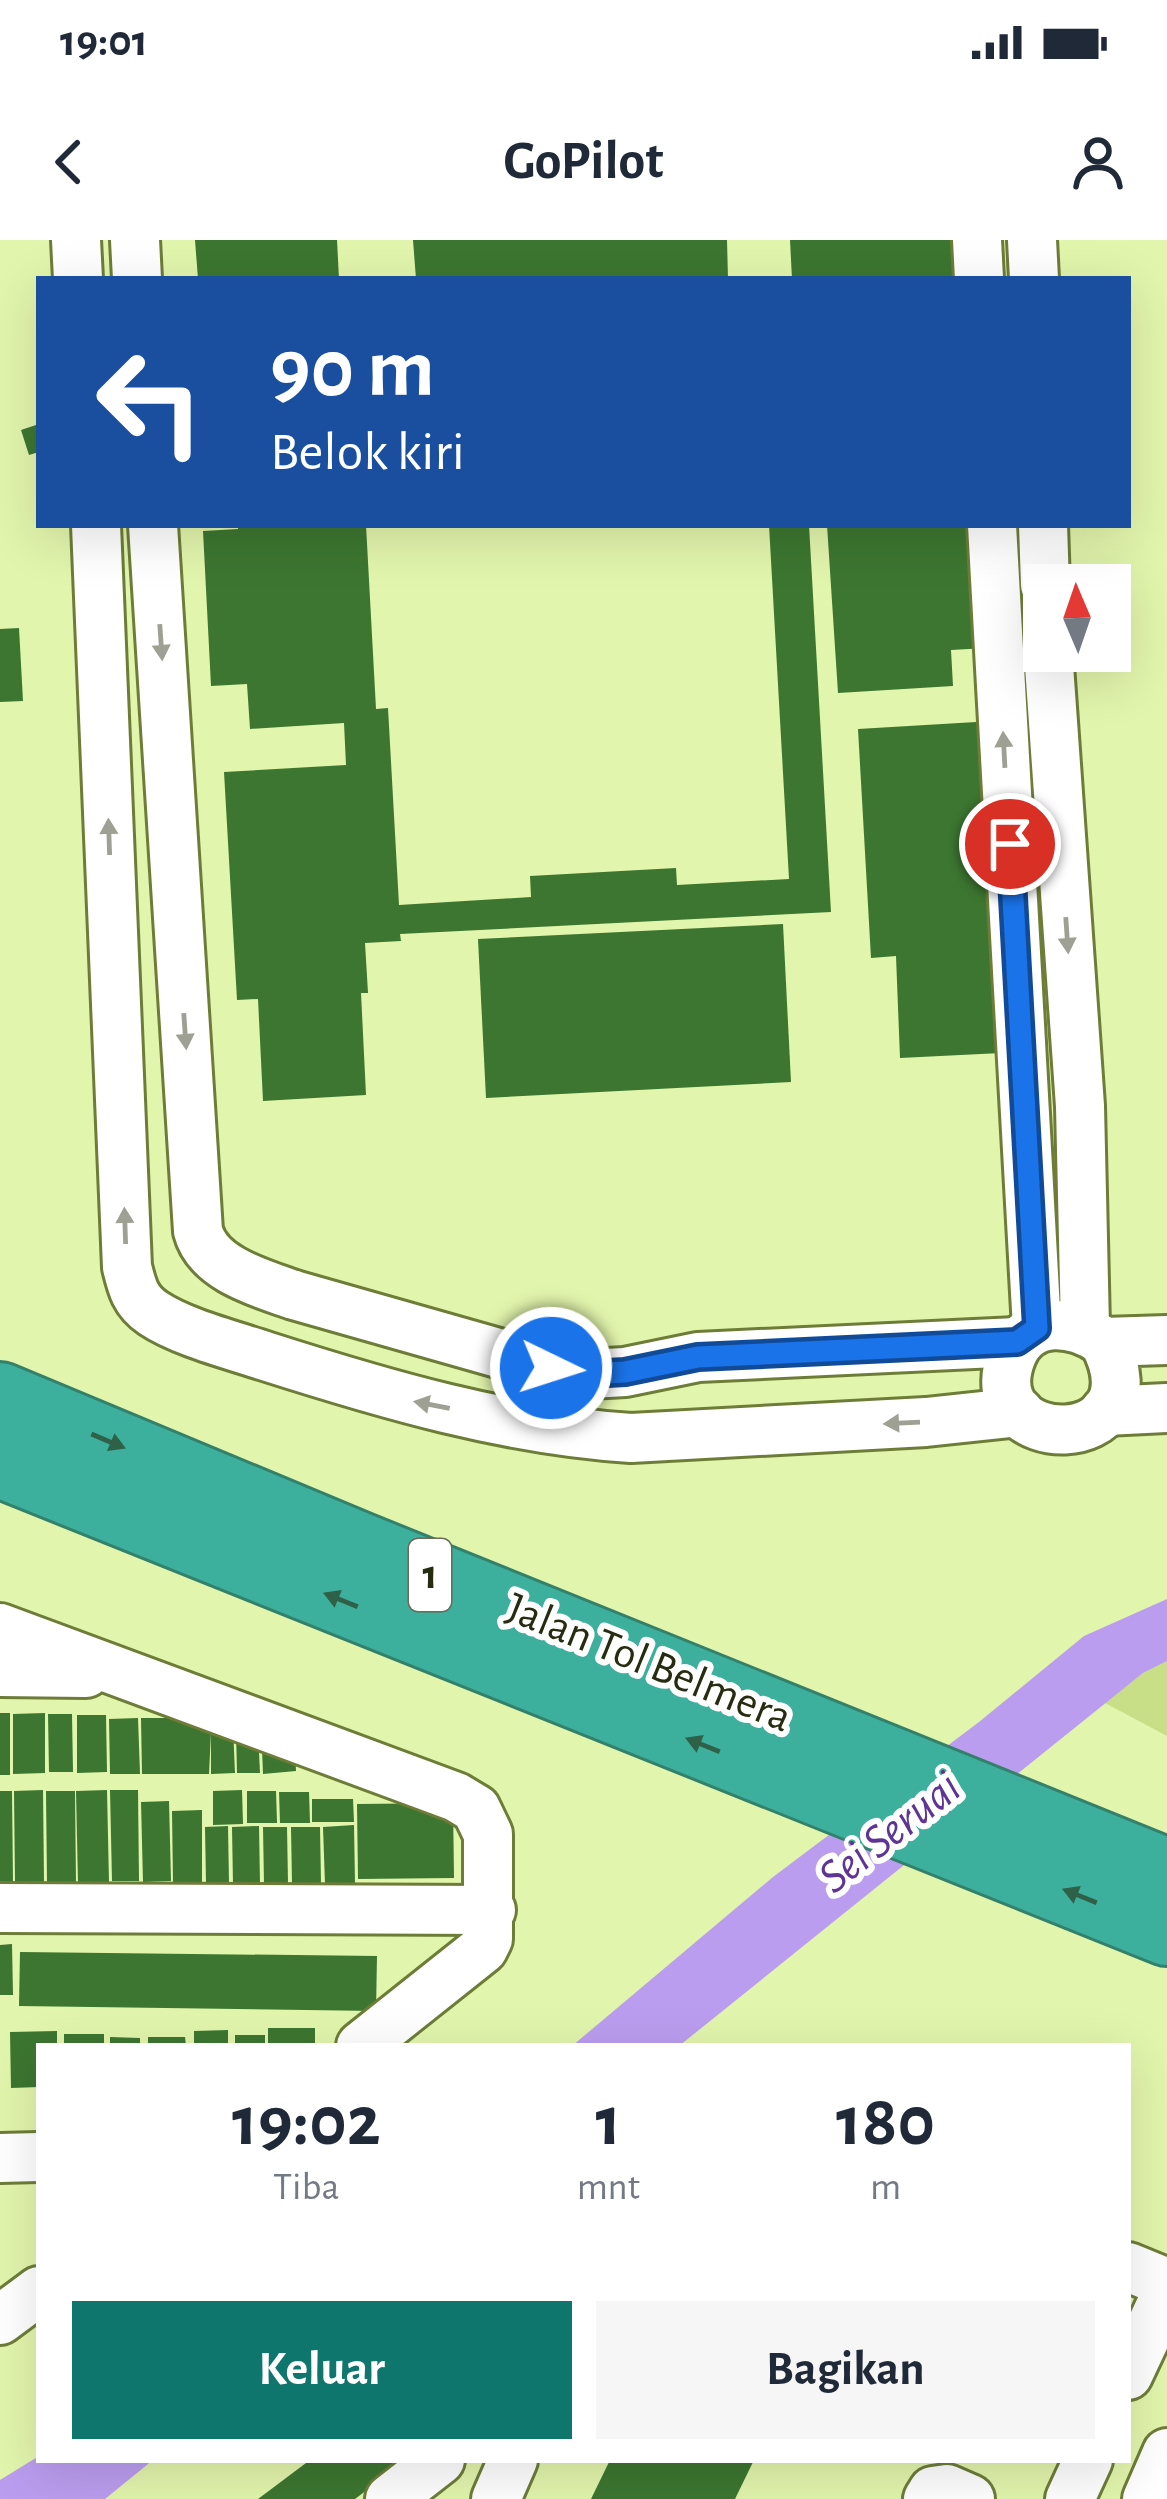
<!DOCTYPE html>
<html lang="id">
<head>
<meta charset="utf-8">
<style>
	body { margin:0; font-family:"Alegreya Sans",sans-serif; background:#f6f6f7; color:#1f2937; height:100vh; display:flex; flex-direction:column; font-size:45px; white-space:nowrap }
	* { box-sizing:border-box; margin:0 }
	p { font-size:39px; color:#747a83 }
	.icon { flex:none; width:66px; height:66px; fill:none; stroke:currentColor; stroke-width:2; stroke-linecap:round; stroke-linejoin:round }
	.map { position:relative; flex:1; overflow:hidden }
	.details { position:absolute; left:36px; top:1803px; width:1095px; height:420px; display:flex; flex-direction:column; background:#fff; border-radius:0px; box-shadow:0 12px 48px #0002 }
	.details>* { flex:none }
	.guide { position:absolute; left:36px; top:36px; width:1095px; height:252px; border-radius:0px; box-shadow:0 12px 48px #0002; background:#1a4fa0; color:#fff; overflow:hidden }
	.needle { width:78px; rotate:358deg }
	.buttons { position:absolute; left:1023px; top:324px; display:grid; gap:24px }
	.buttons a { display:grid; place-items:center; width:108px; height:108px; border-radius:0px; background:#fff; box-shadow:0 12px 48px #0002; font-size:60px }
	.pin { position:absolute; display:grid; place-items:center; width:102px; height:102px; color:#fff; margin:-51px; border:6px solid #fff; border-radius:50%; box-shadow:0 3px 12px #0007 }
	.me { position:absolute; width:132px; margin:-66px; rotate:94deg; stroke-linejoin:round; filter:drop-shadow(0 0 9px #0008) }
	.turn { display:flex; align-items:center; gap:42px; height:252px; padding:0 36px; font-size:54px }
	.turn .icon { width:156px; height:156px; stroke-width:2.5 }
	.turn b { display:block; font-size:84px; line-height:102px }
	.eta { display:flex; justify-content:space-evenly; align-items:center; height:204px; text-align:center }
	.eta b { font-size:72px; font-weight:700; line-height:84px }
	.primary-button { display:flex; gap:24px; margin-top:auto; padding:24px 36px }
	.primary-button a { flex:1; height:138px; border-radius:0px; background:#0f766e; color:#fff; font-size:48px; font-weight:700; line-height:138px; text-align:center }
	.primary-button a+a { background:#f6f6f7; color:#1f2937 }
	.status { display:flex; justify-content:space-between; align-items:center; height:84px; padding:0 60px; background:#fff; direction:ltr }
	.status svg { height:33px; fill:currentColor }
	header { display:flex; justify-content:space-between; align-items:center; height:156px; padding:0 36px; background:#fff; font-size:54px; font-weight:700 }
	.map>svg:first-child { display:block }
	.green { fill:#c9df87 }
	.water { fill:#bb9def }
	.building { fill:#3c7630 }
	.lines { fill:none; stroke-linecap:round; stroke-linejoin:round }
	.minor-casing { stroke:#6d7d38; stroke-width:54 }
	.highway-casing { stroke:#34816b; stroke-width:72 }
	.minor { stroke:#fff; stroke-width:48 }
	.highway { stroke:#3caf9d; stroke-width:66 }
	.oneway { fill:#9da093 }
	.oneway2 { fill:#2f6048 }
	.route-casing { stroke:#114b97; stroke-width:30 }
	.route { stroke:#1a73e8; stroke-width:21 }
	.labels { text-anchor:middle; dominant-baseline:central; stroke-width:12; stroke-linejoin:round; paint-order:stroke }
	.shield { fill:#fff; stroke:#676b57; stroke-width:3 }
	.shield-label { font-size:42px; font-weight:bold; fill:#262c0f }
	.street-label { font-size:45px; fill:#262c0f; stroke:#fff }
	.water-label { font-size:48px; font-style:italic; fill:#5e3594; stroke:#fff }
</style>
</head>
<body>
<div class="status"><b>19:01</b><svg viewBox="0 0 49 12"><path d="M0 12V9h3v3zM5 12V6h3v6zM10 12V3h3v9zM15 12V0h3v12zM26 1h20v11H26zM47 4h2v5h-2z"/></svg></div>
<header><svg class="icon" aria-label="back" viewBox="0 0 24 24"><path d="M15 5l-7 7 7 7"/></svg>GoPilot<svg class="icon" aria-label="person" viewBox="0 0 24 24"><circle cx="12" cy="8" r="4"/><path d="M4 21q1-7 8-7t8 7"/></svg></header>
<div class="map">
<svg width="1167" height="2259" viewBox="0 0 1167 2259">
	<rect width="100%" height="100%" fill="#e2f5ac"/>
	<polygon class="green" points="1167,1421 1167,1496 1105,1463 1143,1433"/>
	<g class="water">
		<polygon points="1167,1359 1167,1421 1143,1433 679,1806 572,1806 773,1637 979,1482 1084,1396"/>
		<polygon points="39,2216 39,2220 153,2220 105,2259 0,2259 0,2240"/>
	</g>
	<g class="building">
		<polygon points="195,0 337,0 339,39 198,39"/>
		<polygon points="413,0 727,0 728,39 416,39"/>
		<polygon points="790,0 959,0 961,39 792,39"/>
		<polygon points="39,184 39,212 29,215 21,190"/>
		<polygon points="238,285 366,285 376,469 388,468 399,665 531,657 530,636 676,628 677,645 789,639 769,285 809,285 831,672 400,694 401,701 365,703 368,753 361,753 366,855 263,861 258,759 237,760 224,532 346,525 344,483 250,489 247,444 211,446 203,291 238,289"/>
		<polygon points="827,285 980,285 987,408 951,410 953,446 838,453"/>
		<polygon points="19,388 23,461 0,462 0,389"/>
		<polygon points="993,481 1001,813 900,818 896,716 871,718 858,489"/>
		<polygon points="783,684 791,842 486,858 478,699"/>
		<rect x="0" y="1473" width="10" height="62"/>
		<polygon points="45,1473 45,1533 13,1534 13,1474"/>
		<polygon points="48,1474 72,1474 73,1532 49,1532"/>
		<polygon points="77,1475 106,1475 107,1532 77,1533"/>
		<polygon points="138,1478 140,1534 110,1534 109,1479"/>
		<polygon points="141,1478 209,1478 233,1487 235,1533 211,1534 211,1492 209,1534 142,1534"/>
		<polygon points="236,1492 258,1492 260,1533 237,1533"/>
		<polygon points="295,1507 296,1531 263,1534 262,1509"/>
		<polygon points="43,1550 44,1642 15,1643 14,1551"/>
		<polygon points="107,1550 109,1643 78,1644 76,1551"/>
		<polygon points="110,1550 138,1550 139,1641 112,1641"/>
		<polygon points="242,1550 243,1584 213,1585 213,1551"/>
		<polygon points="0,1551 12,1551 13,1643 0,1643"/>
		<polygon points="46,1551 75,1551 76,1644 47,1644"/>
		<polygon points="247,1551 276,1551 277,1583 247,1583"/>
		<polygon points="279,1552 309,1552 310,1583 280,1583"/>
		<polygon points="312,1559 353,1559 354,1582 312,1582"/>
		<polygon points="169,1561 171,1641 143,1642 141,1562"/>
		<polygon points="453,1563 454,1638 358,1639 357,1564"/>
		<polygon points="202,1570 202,1643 173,1643 172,1571"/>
		<polygon points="354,1585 355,1643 325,1644 323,1587"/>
		<polygon points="228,1586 229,1643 206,1643 205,1587"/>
		<polygon points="259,1586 260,1644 233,1644 232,1587"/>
		<polygon points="263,1587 287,1587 288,1643 264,1644"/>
		<polygon points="291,1587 320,1587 321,1643 292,1644"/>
		<polygon points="12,1704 13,1755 0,1755 0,1705"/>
		<polygon points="20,1712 377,1716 376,1771 19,1766"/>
		<rect x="268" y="1788" width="47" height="18"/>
		<polygon points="228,1790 228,1806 194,1806 194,1791"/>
		<polygon points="57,1791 57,1806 39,1806 39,1847 11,1848 10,1792"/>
		<rect x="64" y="1794" width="40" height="12"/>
		<rect x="235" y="1795" width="30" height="11"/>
		<polygon points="110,1797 140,1798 140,1806 110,1806"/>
		<polygon points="148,1797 185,1797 186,1806 148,1806"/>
		<polygon points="310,2220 406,2220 355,2259 258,2259"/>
		<polygon points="610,2220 754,2220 735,2259 591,2259"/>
	</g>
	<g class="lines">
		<defs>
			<g id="minor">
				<polyline points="76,0 78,39"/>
				<polyline points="135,0 137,39"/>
				<polyline points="977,0 979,39"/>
				<polyline points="1032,0 1034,39"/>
				<path d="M96,285L127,1027C132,1047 135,1061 153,1073C181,1092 232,1105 265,1116C384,1154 506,1190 631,1198L926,1182L1019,1172"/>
				<path d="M153,285L198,991C208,1029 260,1043 294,1055L551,1128L589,1134L625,1132L698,1117L1017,1102"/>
				<polyline points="992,285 1037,1088"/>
				<polyline points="1043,285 1045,345"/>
				<polyline points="1048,411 1080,866 1085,1087"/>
				<path d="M1104,1102C1164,1217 971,1216 1012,1115C1028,1075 1075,1080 1104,1102L1167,1100"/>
				<polyline points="1105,1171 1167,1168"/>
				<polyline points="0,1388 456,1557 476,1569 488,1594 488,1699 483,1709 361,1806"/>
				<polyline points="0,1432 86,1433"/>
				<polyline points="0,1668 491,1670"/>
				<polyline points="0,1918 39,1917"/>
				<polyline points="1128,2027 1167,2043"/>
				<polyline points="0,2080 39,2051"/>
				<polyline points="1128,2135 1167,2052"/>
				<polyline points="390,2259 440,2220"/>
				<polyline points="496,2259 513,2220"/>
				<polyline points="928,2259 933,2251 947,2249 970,2259"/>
				<polyline points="1070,2259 1088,2220"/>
				<polyline points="1147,2259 1167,2213"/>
			</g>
			<g id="highway">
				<polyline points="0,1156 360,1306 1167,1632"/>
				<polyline points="0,1224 1167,1692"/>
			</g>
		</defs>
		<use href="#minor" class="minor-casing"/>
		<use href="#highway" class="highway-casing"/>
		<use href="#minor" class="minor"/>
		<use href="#highway" class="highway"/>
	</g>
	<defs><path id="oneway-solid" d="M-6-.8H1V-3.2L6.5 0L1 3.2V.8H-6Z" transform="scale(3)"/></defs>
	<g class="oneway">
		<use href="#oneway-solid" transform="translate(161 402) rotate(86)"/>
		<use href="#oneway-solid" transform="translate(1004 510) rotate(-93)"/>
		<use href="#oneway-solid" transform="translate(109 597) rotate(-92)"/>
		<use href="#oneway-solid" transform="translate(1067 695) rotate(86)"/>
		<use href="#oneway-solid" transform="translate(185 791) rotate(86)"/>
		<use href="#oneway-solid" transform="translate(125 986) rotate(-92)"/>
		<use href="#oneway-solid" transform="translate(432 1165) rotate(-169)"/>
		<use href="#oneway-solid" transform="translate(902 1183) rotate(177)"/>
	</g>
	<g class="oneway2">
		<use href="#oneway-solid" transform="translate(108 1201) rotate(23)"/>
		<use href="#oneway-solid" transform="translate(341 1360) rotate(-158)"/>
		<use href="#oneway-solid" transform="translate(703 1505) rotate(-158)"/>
		<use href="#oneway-solid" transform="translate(1080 1656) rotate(-158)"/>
	</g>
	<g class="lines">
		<defs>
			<polyline id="route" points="551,1128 590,1134 625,1132 698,1117 1017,1102 1037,1088 1010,604"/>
		</defs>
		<use href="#route" class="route-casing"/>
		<use href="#route" class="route"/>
	</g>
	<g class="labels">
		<rect class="shield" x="409" y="1299" width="42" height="72" rx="9"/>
		<g class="shield-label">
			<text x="430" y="1335">1</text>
		</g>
		<g class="street-label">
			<text transform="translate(649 1423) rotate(22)">Jalan Tol Belmera</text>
		</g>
		<g class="water-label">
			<text transform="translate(890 1593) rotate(-38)">Sei Seruai</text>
		</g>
	</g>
</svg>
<div class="buttons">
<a><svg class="needle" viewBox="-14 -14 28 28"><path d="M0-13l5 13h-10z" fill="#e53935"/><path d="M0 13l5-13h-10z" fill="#747a83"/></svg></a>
</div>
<div class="pin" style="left:1010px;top:604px;background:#d93025"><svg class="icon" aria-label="arrive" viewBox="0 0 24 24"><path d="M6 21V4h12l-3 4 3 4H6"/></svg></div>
<svg class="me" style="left:551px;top:1128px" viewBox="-20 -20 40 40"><circle r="17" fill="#1a73e8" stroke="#fff" stroke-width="3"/><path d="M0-11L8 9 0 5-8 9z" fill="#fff"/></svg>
<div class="guide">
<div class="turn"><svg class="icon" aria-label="left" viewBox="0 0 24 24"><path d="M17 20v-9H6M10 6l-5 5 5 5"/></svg><div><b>90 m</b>Belok kiri</div></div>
</div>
<section class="details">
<div class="eta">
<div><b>19:02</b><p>Tiba</p></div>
<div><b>1</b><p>mnt</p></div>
<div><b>180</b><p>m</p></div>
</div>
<div class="primary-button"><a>Keluar</a><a>Bagikan</a></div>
</section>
</div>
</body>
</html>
